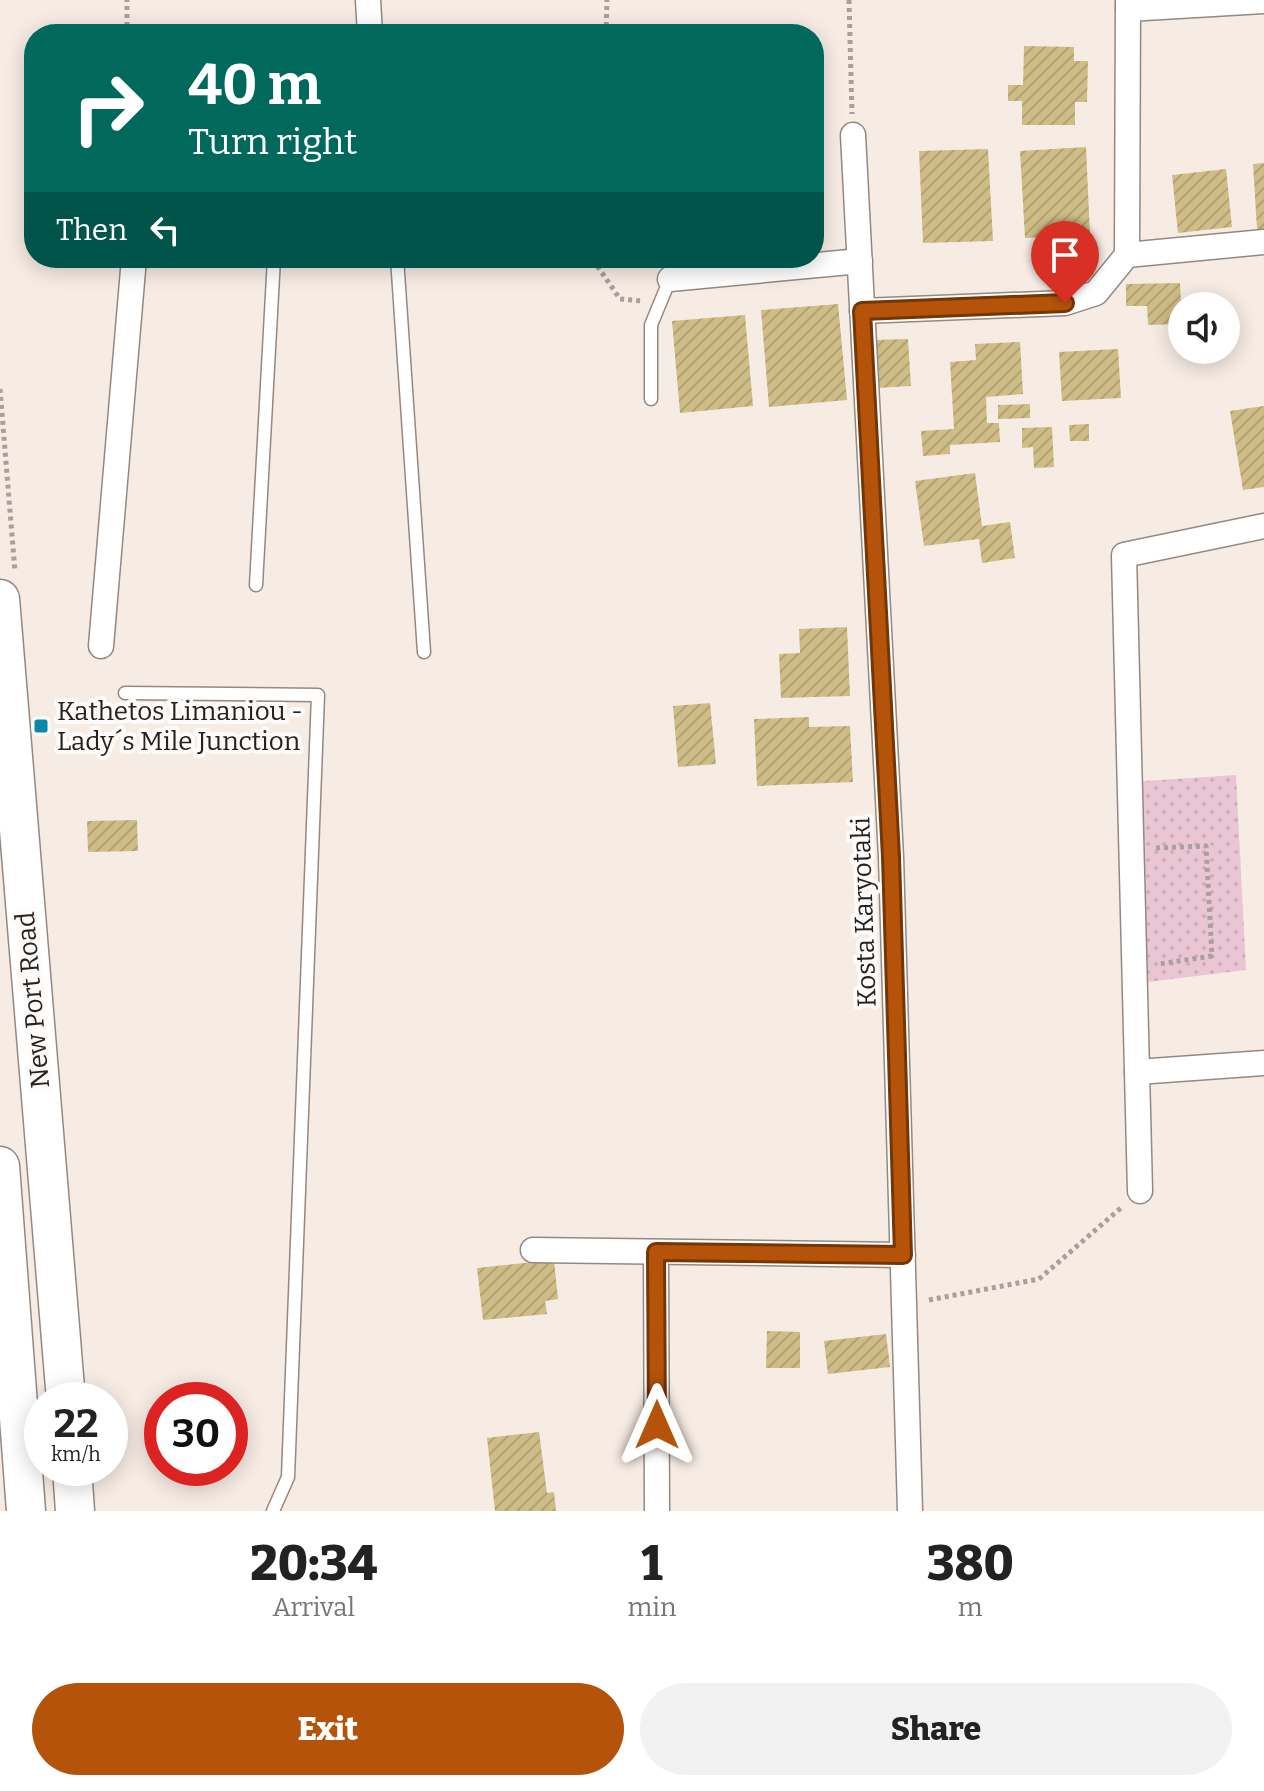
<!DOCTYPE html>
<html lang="en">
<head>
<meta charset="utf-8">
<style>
	body { margin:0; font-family:Bitter,serif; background:#f2f2f2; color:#222; height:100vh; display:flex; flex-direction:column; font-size:30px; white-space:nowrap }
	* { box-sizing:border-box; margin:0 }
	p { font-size:26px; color:#767676 }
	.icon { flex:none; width:44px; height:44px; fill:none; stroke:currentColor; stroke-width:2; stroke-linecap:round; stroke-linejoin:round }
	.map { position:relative; height:1511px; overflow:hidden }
	.panel { display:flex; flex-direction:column; background:#fff; flex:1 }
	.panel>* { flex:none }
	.guide { position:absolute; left:24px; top:24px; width:800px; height:244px; border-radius:32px; box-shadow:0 4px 20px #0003; background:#00695c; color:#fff; overflow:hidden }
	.tools { position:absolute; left:1168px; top:292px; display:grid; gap:16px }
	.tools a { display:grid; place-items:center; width:72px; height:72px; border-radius:50%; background:#fff; box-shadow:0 4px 20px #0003; font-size:40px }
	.speed { position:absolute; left:24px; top:1382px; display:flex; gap:16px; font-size:40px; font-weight:700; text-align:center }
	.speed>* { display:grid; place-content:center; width:104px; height:104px; border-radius:50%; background:#fff; box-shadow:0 4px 20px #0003; line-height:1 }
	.speed small { font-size:20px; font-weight:400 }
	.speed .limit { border:12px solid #d22; background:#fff; color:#111 }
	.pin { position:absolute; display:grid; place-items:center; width:68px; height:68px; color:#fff; margin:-82px -34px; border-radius:50% 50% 50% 0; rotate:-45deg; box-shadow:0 0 8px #0007 }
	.pin .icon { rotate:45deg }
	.me { position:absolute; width:88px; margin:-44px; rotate:0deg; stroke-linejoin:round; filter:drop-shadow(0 0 6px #0008) }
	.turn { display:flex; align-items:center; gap:28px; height:168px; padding:0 32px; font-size:36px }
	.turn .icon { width:104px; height:104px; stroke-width:2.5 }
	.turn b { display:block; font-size:56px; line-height:68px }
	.then { display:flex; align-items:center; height:76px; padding:0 32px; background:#0003; gap:16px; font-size:30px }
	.eta { display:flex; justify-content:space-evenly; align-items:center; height:136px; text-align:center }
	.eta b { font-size:48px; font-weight:800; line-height:56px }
	.button { display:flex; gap:16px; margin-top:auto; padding:16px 32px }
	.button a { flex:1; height:92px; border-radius:48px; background:#b45309; color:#fff; font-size:32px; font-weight:800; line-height:92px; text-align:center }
	.button a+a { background:#f2f2f2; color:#222 }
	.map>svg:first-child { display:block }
	.park { fill:url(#park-dots) }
	.building { fill:url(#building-hatch) }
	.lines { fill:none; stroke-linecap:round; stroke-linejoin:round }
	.lane-casing { stroke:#938982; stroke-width:15 }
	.street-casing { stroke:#938982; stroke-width:27 }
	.primary-casing { stroke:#938982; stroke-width:41 }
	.path { stroke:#a9a09b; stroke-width:5; stroke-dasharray:4 4; stroke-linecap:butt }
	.lane { stroke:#fff; stroke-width:12 }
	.street { stroke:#fff; stroke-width:24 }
	.primary { stroke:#fff; stroke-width:38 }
	.route-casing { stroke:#753606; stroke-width:20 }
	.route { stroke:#b45309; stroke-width:14 }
	.poi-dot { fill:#0889ab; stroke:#fdfbf9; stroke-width:3 }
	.labels { text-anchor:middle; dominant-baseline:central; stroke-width:8; stroke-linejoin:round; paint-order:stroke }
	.poi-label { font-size:26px; fill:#25211f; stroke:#fdfbf9; text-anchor:start }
	.street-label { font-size:26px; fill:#25211f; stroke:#fdfbf9 }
</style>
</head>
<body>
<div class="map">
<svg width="1264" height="1511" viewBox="0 0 1264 1511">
	<defs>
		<pattern id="park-dots" width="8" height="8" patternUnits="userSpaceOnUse" patternTransform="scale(2)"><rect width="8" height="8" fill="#eac5d4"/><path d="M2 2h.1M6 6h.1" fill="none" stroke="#c9a9b6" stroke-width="1.8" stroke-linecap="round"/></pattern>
		<pattern id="building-hatch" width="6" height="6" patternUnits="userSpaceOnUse" patternTransform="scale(2)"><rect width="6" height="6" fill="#cfbd87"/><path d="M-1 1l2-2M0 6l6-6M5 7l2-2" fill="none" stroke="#b2a274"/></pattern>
	</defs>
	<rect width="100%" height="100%" fill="#f7ece4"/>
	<polygon class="park" points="1236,775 1246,970 1139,983 1130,782"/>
	<g class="building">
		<polygon points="1024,46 1074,47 1074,61 1088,61 1087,102 1075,102 1075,125 1022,125 1022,101 1008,101 1008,85 1023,85"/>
		<polygon points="1086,147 1090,235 1025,238 1020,151"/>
		<polygon points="988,149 993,241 923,243 919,151"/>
		<polygon points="1264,163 1264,229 1257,229 1253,164"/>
		<polygon points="1226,169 1232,227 1178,233 1172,175"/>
		<polygon points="1180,283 1182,324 1148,325 1147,306 1126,306 1126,284"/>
		<polygon points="838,304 847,400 769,407 761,310"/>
		<polygon points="745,315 753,406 680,413 672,321"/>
		<polygon points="908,339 911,386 877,388 874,340"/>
		<polygon points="1020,342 1023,394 986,397 987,423 999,423 1000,442 950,445 950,454 923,456 921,431 954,429 950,362 976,360 975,344"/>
		<polygon points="1118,349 1121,398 1062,401 1059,352"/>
		<polygon points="1030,404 1030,418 998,419 998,405"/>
		<polygon points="1264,406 1264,487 1243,490 1230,411"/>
		<polygon points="1089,424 1089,441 1070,441 1069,425"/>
		<polygon points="1052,427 1054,467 1034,468 1033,447 1022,448 1022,428"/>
		<polygon points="975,473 982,526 1010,522 1015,558 982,563 979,539 924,546 915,481"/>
		<polygon points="847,627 850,696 781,698 779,654 800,653 799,629"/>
		<polygon points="710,703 716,764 678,767 673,706"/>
		<polygon points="809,717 809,727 850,726 853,782 757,786 754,719"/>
		<polygon points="137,820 138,851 88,852 87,821"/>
		<polygon points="554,1260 558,1299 545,1301 547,1314 483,1320 477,1268"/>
		<polygon points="767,1331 800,1332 800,1368 766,1368"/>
		<polygon points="886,1334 890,1367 828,1374 824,1341"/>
		<polygon points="539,1432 547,1493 554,1492 556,1511 495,1511 487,1438"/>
	</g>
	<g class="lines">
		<defs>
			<g id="lane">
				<polyline points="397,258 424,652"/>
				<polyline points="651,399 651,325 670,279"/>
				<polyline points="256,585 274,258"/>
				<polyline points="125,693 318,695 288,1477 273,1511"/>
			</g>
			<g id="street">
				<polyline points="368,0 370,34"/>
				<polyline points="1128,9 1264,1"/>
				<polyline points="853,135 891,857 910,1511"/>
				<polyline points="1127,255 1264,242"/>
				<polyline points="670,279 860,261"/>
				<polyline points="862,311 1065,303 1096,293 1127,255 1128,0"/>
				<polyline points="101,646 134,258"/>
				<polyline points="1137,1072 1264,1063"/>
				<polyline points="1140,1191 1124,555 1264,526"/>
				<polyline points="533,1250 903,1255"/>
				<polyline points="656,1252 657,1511"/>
			</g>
			<g id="primary">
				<polyline points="0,599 66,1400"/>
				<polyline points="0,1166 26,1511"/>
				<polyline points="72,1468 75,1511"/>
			</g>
		</defs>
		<use href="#lane" class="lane-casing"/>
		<use href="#street" class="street-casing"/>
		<use href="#primary" class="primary-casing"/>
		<g class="path">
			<polyline points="849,0 852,114"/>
			<polyline points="127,34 127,0"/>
			<polyline points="606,34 607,0"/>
			<polyline points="598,258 598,267 620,299 643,301"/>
			<polyline points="0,389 15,572"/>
			<polyline points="1156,848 1206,846 1212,956 1159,964"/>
			<polyline points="929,1300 1039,1279 1122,1207"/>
		</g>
		<use href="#lane" class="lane"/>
		<use href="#street" class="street"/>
		<use href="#primary" class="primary"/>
	</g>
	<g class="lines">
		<defs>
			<polyline id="route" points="657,1425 656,1252 903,1255 891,857 862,311 1065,303"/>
		</defs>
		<use href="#route" class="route-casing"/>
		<use href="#route" class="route"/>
	</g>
	<rect class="poi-dot" x="33" y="718" width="16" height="16" rx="4"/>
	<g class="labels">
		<g class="poi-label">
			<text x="57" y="711">Kathetos Limaniou -<tspan x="57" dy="30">Lady´s Mile Junction</tspan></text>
		</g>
		<g class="street-label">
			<text transform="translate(864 912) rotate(-92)">Kosta Karyotaki</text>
			<text transform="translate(33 1000) rotate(-95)">New Port Road</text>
		</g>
	</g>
</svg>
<div class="tools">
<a><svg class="icon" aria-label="sound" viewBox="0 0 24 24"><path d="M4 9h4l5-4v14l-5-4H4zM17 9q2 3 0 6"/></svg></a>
</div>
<div class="speed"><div>22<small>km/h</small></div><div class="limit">30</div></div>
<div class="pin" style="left:1065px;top:303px;background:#d93025"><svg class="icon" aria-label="arrive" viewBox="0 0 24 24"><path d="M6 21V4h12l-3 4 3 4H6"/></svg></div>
<svg class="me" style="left:657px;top:1425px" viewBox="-20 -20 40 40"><path d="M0-17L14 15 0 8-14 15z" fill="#b45309" stroke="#fff" stroke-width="4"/></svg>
<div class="guide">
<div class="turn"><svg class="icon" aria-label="right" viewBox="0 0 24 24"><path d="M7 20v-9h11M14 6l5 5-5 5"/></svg><div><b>40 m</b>Turn right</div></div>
<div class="then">Then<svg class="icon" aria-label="left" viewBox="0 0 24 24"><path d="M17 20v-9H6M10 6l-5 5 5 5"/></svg></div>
</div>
</div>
<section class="panel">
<div class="eta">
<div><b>20:34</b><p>Arrival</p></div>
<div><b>1</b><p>min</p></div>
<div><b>380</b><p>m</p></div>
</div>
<div class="button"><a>Exit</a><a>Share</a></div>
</section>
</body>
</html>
